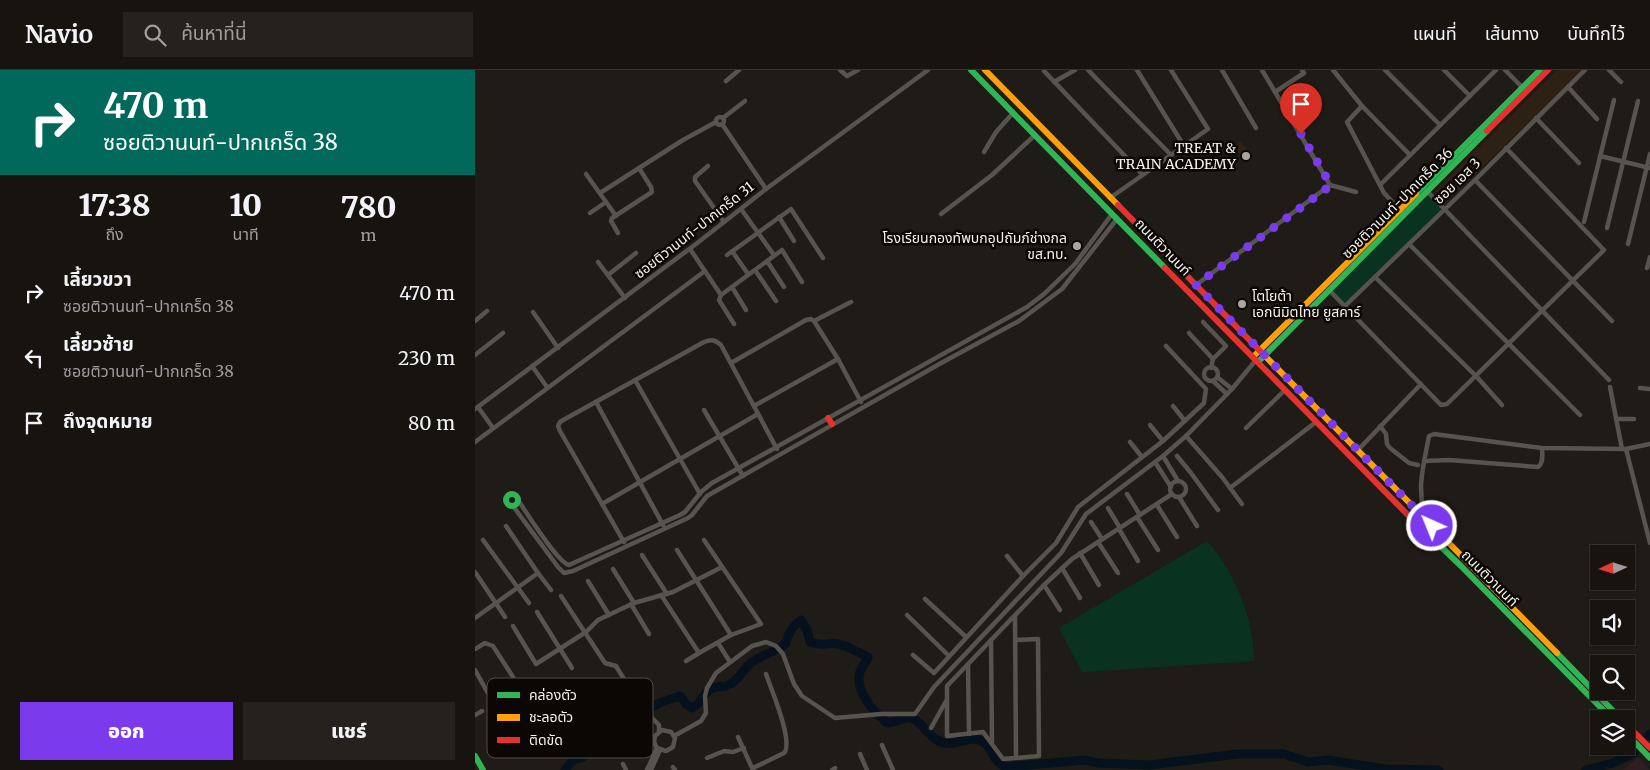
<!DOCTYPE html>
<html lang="th">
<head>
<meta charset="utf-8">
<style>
	body { margin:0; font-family:Merriweather,"Noto Sans Thai",serif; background:#24211e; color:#f1f3f6; height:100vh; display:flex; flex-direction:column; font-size:19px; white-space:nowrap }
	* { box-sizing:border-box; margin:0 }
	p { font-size:16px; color:#9e9e9f }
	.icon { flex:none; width:28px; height:28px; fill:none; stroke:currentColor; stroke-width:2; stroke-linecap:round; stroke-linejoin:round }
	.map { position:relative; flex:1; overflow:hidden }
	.sheet { display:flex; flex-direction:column; background:#171410; width:475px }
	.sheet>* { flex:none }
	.top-card { background:#00695c; color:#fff; overflow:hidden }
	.needle { width:32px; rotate:266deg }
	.tools { position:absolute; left:1115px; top:475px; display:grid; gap:10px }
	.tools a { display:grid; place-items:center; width:45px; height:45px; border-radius:0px; background:#171410; box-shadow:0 1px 4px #0004,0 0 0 1px #363330; font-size:25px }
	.pin { position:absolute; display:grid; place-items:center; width:42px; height:42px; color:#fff; margin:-51px -21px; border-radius:50% 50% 50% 0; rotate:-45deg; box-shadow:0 0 5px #0007 }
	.pin .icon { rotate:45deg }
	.me { position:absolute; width:55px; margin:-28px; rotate:316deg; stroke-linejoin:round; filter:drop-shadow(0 0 4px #0008) }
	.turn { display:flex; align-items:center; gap:18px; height:105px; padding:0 20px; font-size:22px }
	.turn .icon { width:65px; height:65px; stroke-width:2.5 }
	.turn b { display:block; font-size:35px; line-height:42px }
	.eta { display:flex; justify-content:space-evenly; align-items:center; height:85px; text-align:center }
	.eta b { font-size:30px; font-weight:800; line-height:35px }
	.action { display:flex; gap:10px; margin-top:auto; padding:10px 20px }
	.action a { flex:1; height:58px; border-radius:0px; background:#7c3aed; color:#fff; font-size:20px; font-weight:800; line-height:58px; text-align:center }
	.action a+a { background:#24211e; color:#f1f3f6 }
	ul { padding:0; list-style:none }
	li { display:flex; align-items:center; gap:15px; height:65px; padding:0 20px }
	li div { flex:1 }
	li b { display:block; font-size:19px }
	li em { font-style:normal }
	header { display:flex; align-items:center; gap:30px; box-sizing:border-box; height:70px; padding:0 25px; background:#171410; border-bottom:1px solid #363330 }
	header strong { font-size:24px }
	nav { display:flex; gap:28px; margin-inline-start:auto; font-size:18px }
	.search { width:350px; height:45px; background:#24211e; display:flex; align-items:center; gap:12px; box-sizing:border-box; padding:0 18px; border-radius:0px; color:#9e9e9f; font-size:19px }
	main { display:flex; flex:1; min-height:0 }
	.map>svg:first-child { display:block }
	.commercial { fill:#2c2114 }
	.education { fill:#2e1e24 }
	.green { fill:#0a3221 }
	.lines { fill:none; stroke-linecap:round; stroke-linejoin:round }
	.river { stroke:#05121d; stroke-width:9 }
	.street { stroke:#57544f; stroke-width:4.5 }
	.fast { stroke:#30b455; stroke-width:6 }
	.slow { stroke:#ff9f0a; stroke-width:6 }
	.jam { stroke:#e5322d; stroke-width:6 }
	.route { stroke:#7c3aed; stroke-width:9; stroke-dasharray:0 16.2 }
	.poi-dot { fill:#aba7a0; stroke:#0a0704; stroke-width:2 }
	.labels { text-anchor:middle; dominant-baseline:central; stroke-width:5; stroke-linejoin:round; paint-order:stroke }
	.poi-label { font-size:14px; fill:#f7f2eb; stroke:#0a0704; text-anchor:end }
	.street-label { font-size:14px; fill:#f7f2eb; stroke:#0a0704 }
	.key { fill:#0a0704; stroke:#514e49; stroke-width:1 }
	.key-label { font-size:14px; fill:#f7f2eb }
</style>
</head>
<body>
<header>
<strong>Navio</strong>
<div class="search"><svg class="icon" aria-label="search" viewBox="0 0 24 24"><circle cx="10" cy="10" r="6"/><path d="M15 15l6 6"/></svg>ค้นหาที่นี่</div>
<nav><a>แผนที่</a><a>เส้นทาง</a><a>บันทึกไว้</a></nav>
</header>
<main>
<section class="sheet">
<div class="top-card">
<div class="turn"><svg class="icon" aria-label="right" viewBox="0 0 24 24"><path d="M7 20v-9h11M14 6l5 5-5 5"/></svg><div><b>470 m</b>ซอยติวานนท์-ปากเกร็ด 38</div></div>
</div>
<div class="eta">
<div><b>17:38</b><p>ถึง</p></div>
<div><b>10</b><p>นาที</p></div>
<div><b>780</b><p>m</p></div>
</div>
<ul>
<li><svg class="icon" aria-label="right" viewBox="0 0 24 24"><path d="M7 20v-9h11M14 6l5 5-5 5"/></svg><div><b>เลี้ยวขวา</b><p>ซอยติวานนท์-ปากเกร็ด 38</p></div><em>470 m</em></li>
<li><svg class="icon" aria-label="left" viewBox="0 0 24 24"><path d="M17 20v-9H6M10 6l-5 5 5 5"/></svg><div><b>เลี้ยวซ้าย</b><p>ซอยติวานนท์-ปากเกร็ด 38</p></div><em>230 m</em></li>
<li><svg class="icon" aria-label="arrive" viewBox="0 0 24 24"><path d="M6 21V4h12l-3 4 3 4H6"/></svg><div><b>ถึงจุดหมาย</b></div><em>80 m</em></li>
</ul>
<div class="action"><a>ออก</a><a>แชร์</a></div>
</section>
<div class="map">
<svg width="1175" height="700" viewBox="0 0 1175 700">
	<rect width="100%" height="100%" fill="#1f1b16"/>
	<g class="commercial">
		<polygon points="1082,0 1107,0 870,233 858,221"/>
		<polygon points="766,71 776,85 769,90 759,76"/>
	</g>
	<polygon class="education" points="1163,687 1175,700 1148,700"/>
	<g class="green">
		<polygon points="954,124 969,139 870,236 856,221"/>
		<path d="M732,471C760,502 779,550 779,591L607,602L584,558Z"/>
	</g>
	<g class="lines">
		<g class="river">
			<polyline points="1173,666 1175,664"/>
			<path d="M90,700L98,690L106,688L130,671L162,670L168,666C169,659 168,648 172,642C176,635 197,628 205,626L211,634L217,638C226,634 227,624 236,619C241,616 246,617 251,616C263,612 267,600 277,592C287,585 300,582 311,573C313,563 317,556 326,550L332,560L335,572C348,577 352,572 363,574C374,576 384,583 393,587C391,592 387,597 385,602C379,620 399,642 412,653C421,653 427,647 435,648C445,648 455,671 469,673C481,676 495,665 507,671C518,677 516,690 530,697L611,690L623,693L674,695L762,684H809L833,692L852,690L911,699L964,700"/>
			<polyline points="1111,700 1138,693 1159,683"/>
		</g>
		<g class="street">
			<polyline points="365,0 372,6 383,0"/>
			<polyline points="613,0 696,85"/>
			<polyline points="662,0 709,76"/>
			<polyline points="747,0 781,58"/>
			<polyline points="858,0 887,36 935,85"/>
			<polyline points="910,0 965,55"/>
			<polyline points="969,0 995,26"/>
			<polyline points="1030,0 1049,19"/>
			<polyline points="1134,0 1146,12"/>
			<polyline points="569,1 667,104"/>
			<polyline points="251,11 264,0"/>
			<polyline points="579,12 600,0"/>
			<polyline points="1093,17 1122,49"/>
			<polyline points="800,22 829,3 827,0"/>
			<polyline points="887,36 872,52 909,123 926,141"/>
			<circle cx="245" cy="51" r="4"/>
			<polyline points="248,48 270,31"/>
			<polyline points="1061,48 1104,93"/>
			<polyline points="247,54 291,119"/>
			<polyline points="509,82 521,62 538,43"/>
			<polyline points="1125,86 1175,98"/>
			<polyline points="233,96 220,107 220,111 249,152"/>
			<polyline points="111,104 141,146"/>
			<polyline points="1000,110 1137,251"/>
			<polyline points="855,115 881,122"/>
			<polyline points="905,115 1021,0"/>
			<polyline points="951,120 1134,310"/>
			<polyline points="125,123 208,70 241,52"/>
			<polyline points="635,128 733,59 696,0"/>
			<polyline points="266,139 299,185"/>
			<polyline points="115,143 131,132"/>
			<polyline points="466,144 517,105 560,65"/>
			<polyline points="304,147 319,171"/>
			<polyline points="1109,152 1139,30"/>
			<polyline points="1132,158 1163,31"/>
			<polyline points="143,163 136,151 137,148 177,122 176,117 164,98"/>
			<polyline points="934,174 1105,345"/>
			<polyline points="1153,174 1175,84"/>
			<polyline points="215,179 246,225 244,230 259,254"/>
			<polyline points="257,181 273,204"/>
			<polyline points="252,185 316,139 348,188"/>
			<polyline points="292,191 309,217"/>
			<polyline points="123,192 150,228"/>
			<polyline points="1172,198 1175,187"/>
			<polyline points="280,200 301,231"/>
			<polyline points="133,205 161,183"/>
			<polyline points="900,207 1001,306 1027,335"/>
			<polyline points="721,215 855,115 787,0"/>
			<polyline points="257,217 271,240"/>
			<polyline points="854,220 966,335 972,334 1129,180 1031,78"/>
			<polyline points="246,225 307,180 327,212"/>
			<polyline points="870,236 1000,110 1110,0"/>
			<polyline points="58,242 83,278"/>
			<polyline points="0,251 12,241"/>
			<polyline points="339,251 363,289 386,332"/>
			<polyline points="728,252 751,276 738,289 736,298"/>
			<polyline points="714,263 738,289"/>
			<polyline points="0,285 28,263"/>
			<polyline points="256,293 331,250 336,249 339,251 376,232"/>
			<polyline points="57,296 72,317"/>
			<circle cx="736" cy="304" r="7"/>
			<polyline points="742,307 757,319"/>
			<polyline points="160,310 225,424"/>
			<polyline points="738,311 752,324"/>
			<polyline points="1135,317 1147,379"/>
			<polyline points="1165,318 1175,319"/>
			<polyline points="121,332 188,455"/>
			<polyline points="279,336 363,289"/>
			<polyline points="698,336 710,351"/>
			<polyline points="3,337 18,358"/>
			<polyline points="0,339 221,174 291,119 453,0"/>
			<polyline points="229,340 268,406"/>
			<polyline points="1141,349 1159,349"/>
			<polyline points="675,355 688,371"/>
			<polyline points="905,356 911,364 912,374 915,378 934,393 943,395"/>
			<polyline points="771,358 810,320"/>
			<polyline points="711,366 747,407 767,434"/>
			<polyline points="0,372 230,201"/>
			<polyline points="655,372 667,387"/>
			<polyline points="1151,379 1175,473"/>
			<polyline points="883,380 946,314"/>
			<polyline points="688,386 703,411"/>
			<polyline points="702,386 716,403 743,440"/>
			<path d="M949,391L974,390L1063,397C1069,393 1067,384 1067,378"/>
			<polyline points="680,392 696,417"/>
			<circle cx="703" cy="419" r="8"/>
			<polyline points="755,418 841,352"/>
			<polyline points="652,424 665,445"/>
			<polyline points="704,427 722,456"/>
			<path d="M43,430C52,443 82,492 94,495L205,445L210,442L226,422L237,413L552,237L569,224L600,194L637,144"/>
			<polyline points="127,434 283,344"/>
			<polyline points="682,435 702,467"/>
			<polyline points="38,436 83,497 89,503 98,501 213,448 217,445 232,426 468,292 544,251 587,219 642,149"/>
			<polyline points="633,438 645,458"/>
			<path d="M945,443C948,433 946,425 946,415C947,398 951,382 954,366L959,364L1067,378L1151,379L1175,374"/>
			<polyline points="662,447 683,480"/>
			<polyline points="616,452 627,469"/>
			<polyline points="31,456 63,503 76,520"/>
			<polyline points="644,459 663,491"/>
			<polyline points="8,470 54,533"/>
			<path d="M149,472L85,361L83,356L85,352L90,349L229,272C237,269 240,270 246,275L302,379"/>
			<polyline points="623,472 643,503"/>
			<polyline points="202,480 256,565"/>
			<polyline points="605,483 624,515"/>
			<polyline points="167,485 192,524"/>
			<polyline points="532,486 548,506"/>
			<polyline points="587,498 605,528"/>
			<polyline points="138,499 159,533"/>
			<polyline points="0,502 30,547"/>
			<polyline points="113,511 134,545"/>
			<polyline points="569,515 585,540"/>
			<polyline points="186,525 224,583 256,565 286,554 229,470"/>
			<polyline points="86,526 130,593 141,596 166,637 184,655 184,661"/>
			<polyline points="450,529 491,567"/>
			<polyline points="156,534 174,564"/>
			<polyline points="62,542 97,598"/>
			<polyline points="432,545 474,586"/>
			<polyline points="540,546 541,687"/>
			<polyline points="0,548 63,503"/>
			<polyline points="38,556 61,594 111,562 123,550 159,533 198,522 247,497"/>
			<polyline points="516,570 517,672"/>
			<polyline points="540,570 563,569 564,686 528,689 508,662 472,666 472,616 569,515 597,489 697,424"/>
			<polyline points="243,573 255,592"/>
			<polyline points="0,579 10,573 18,576 38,607"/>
			<polyline points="438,585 459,603 548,506 581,473 603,437 688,371 729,333 731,319 691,276"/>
			<polyline points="211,591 224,583"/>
			<polyline points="493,595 494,664"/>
			<polyline points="0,600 14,625"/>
			<polyline points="0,645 7,641"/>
			<polyline points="456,658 471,631"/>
			<polyline points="199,666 226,651 231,643 230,626 232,618 241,603 277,576 291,572 301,576 308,584 319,614 327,626 360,648 406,644 440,644 459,617 586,483 611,444 688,386 711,366 757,319 781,290"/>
			<polyline points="263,667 278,700"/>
			<polyline points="407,675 418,700"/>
			<polyline points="385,684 392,700"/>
			<polyline points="232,688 249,681 258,682 269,678"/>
			<polyline points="148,694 151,700"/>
			<polyline points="198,697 200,700"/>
			<path d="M278,698L309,683C319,672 296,619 291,604"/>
			<polyline points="172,700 182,678 179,672 180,666 187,660 196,662 200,668 198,677 191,681 182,678"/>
			<polyline points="176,700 185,680"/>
			<polyline points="357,700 360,698"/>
		</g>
		<g class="fast">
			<polyline points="496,0 690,198"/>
			<polyline points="941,124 1065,0"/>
			<polyline points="783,292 1012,61"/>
			<circle cx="37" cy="430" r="6"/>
			<polyline points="932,444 986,496 1137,649"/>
			<polyline points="1082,583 1146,649"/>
			<polyline points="1151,663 1175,688"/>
			<polyline points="0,686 8,700"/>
		</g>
		<g class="slow">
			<polyline points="510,0 643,135"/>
			<polyline points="788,284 1082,583"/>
			<polyline points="778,287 941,124"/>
		</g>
		<g class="jam">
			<polyline points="1012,61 1073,0"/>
			<polyline points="643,135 788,284"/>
			<polyline points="690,198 932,444"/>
			<polyline points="353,348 357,354"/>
			<polyline points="1151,654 1175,678"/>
		</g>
	</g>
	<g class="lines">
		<polyline class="route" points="826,64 854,112 855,116 721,215 957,456"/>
	</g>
	<g class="poi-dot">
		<circle cx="771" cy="86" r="5"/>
		<circle cx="602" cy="176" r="5"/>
		<circle cx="767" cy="234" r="5"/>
	</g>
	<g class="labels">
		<g class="poi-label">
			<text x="761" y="78">TREAT &amp;<tspan x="761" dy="16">TRAIN ACADEMY</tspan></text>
			<text x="592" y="168">โรงเรียนกองทัพบกอุปถัมภ์ช่างกล<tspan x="592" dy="16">ขส.ทบ.</tspan></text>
			<text x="777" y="226" text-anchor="start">โตโยต้า<tspan x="777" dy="16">เอกนิมิตไทย ยูสคาร์</tspan></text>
		</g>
		<g class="street-label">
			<text transform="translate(982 111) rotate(-44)">ซอย เอส 3</text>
			<text transform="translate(922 133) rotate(-45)">ซอยติวานนท์-ปากเกร็ด 36</text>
			<text transform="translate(219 160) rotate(-38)">ซอยติวานนท์-ปากเกร็ด 31</text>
			<text transform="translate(688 177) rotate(46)">ถนนติวานนท์</text>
			<text transform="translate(1015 508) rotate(45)">ถนนติวานนท์</text>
		</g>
	</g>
	<rect x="12" y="608" width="166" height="80" rx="8" class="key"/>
	<rect x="22" y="622" width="23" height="6" fill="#30b455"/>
	<rect x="22" y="644" width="23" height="7" fill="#ff9f0a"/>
	<rect x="22" y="667" width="23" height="6" fill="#e5322d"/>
	<g class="key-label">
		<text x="54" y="630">คล่องตัว</text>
		<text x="54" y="652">ชะลอตัว</text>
		<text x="54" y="675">ติดขัด</text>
	</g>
</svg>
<div class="tools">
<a><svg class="needle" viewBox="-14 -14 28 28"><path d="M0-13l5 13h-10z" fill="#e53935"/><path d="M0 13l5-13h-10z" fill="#9e9e9f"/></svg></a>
<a><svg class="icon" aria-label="sound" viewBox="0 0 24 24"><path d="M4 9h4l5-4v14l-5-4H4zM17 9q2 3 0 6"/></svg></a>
<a><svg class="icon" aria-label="search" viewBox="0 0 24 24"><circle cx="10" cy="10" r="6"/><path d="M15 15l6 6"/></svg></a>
<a><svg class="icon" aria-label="layers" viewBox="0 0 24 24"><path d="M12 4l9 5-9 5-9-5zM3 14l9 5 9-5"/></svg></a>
</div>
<div class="pin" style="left:826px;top:64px;background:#d93025"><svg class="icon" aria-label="arrive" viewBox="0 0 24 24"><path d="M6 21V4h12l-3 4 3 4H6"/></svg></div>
<svg class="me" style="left:957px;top:456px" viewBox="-20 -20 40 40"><circle r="17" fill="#7c3aed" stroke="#fff" stroke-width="3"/><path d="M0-11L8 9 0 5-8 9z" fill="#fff"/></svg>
</div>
</main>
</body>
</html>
